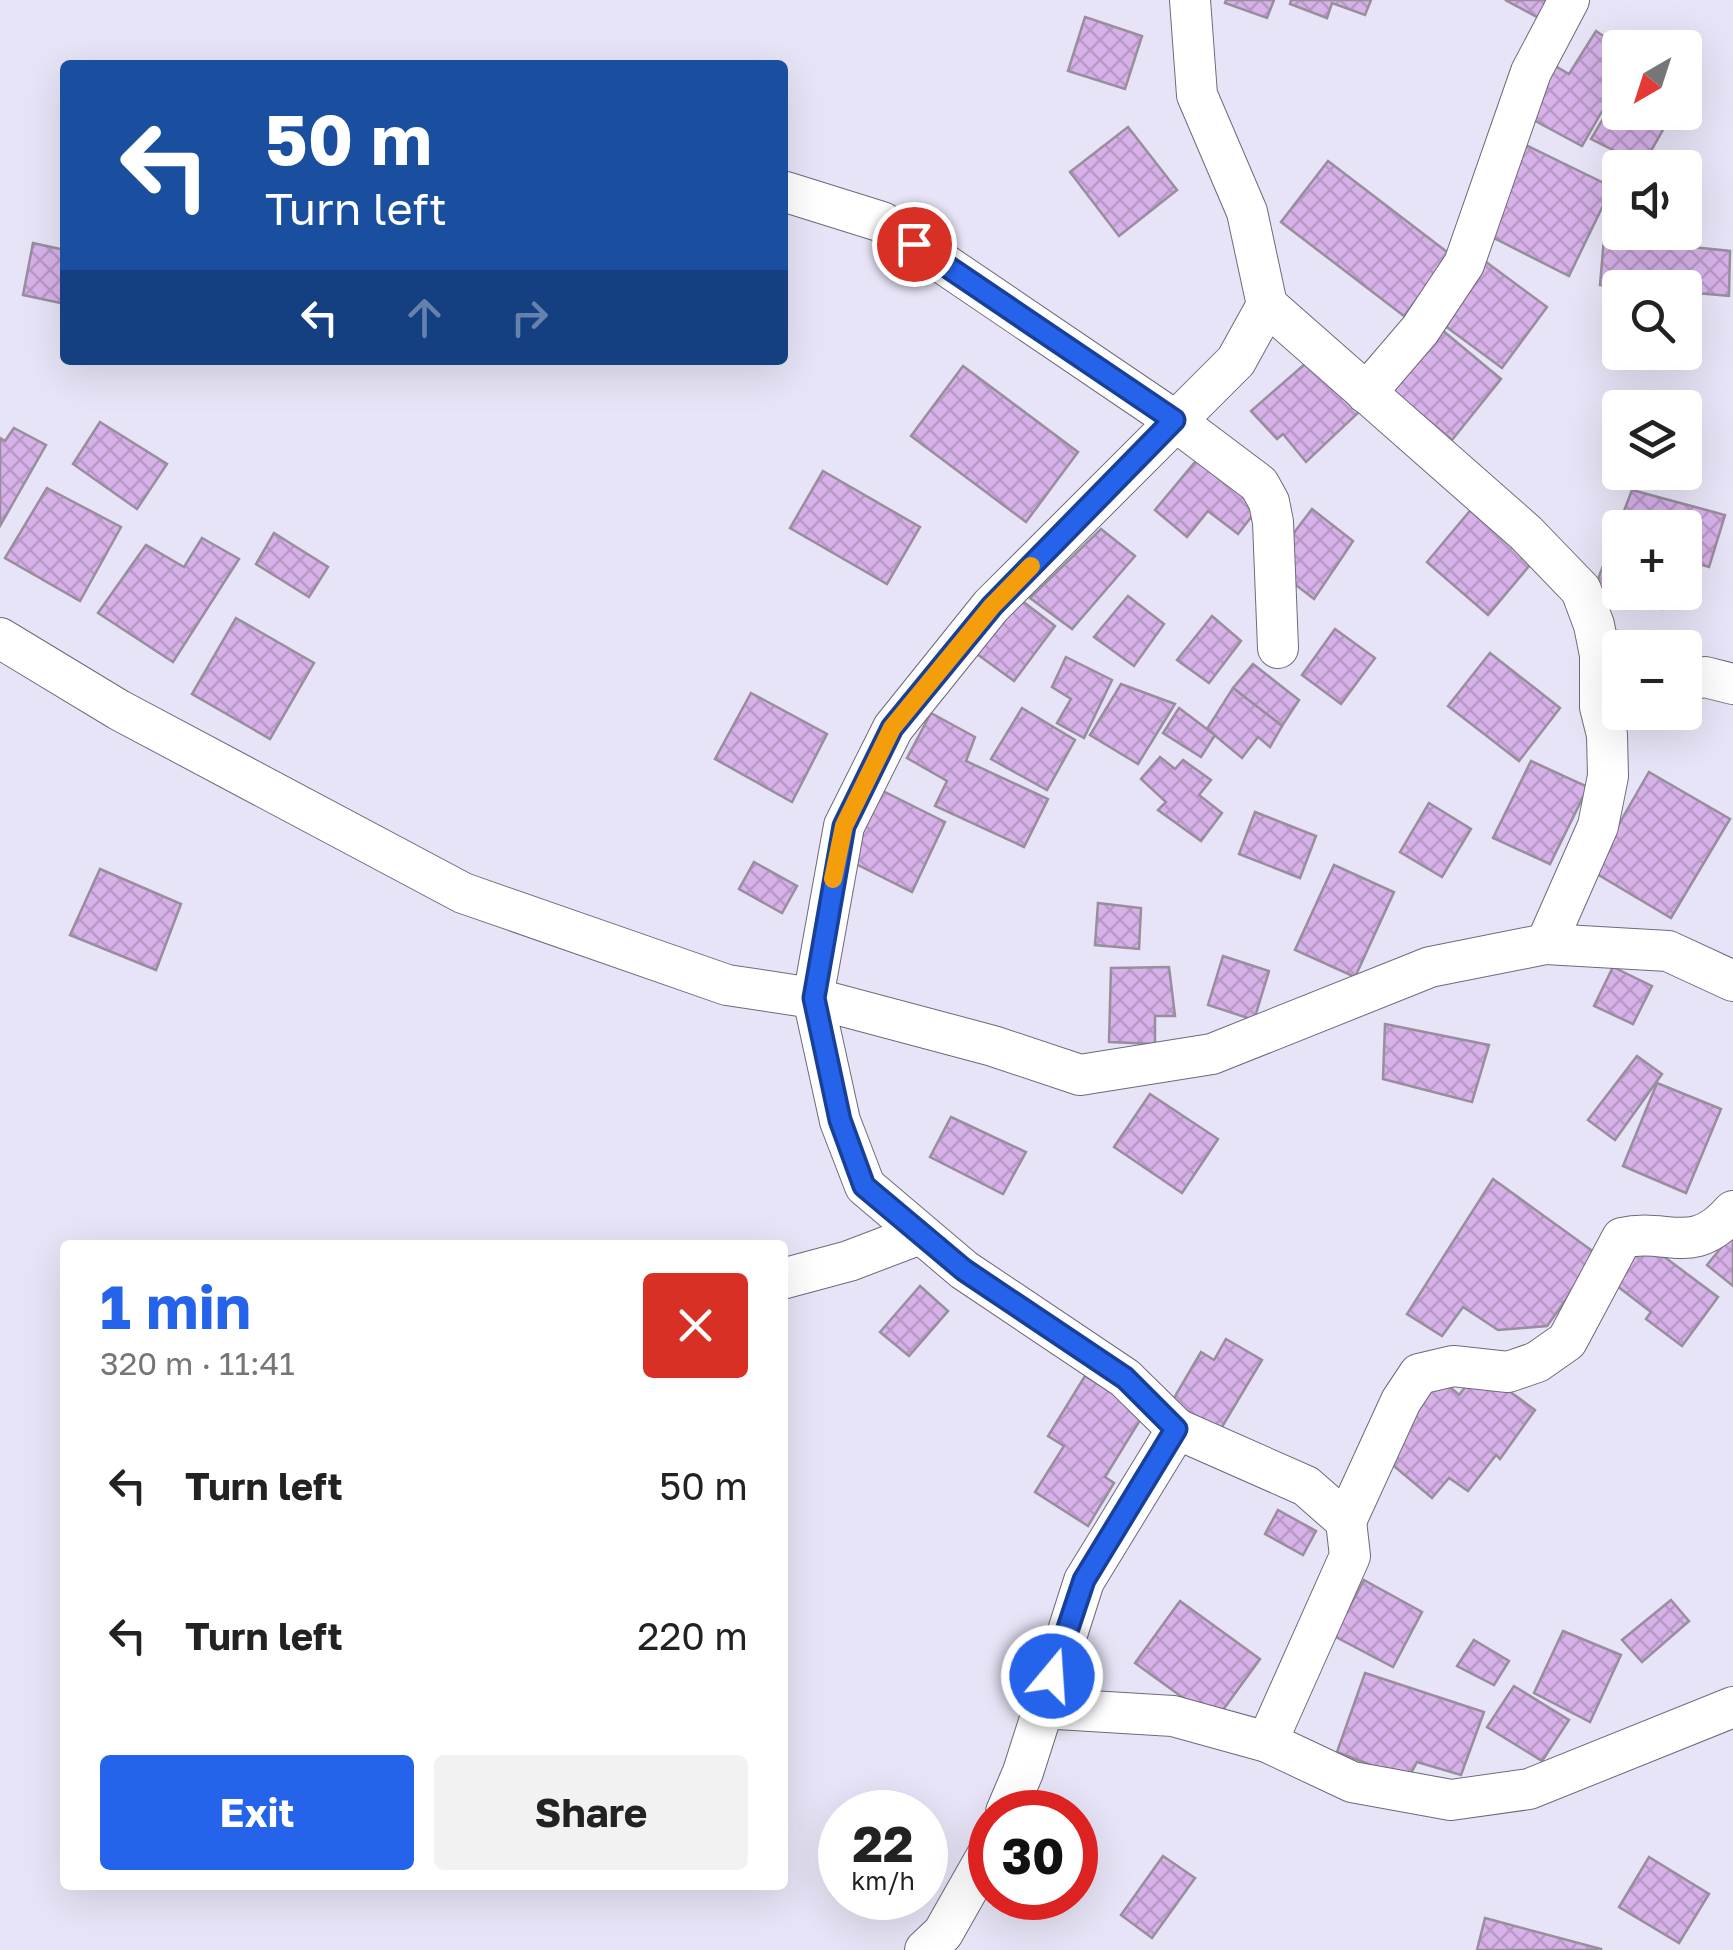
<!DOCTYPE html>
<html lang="en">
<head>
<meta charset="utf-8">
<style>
	body { margin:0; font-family:"Golos Text",sans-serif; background:#f2f2f2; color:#222; height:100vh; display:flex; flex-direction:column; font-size:38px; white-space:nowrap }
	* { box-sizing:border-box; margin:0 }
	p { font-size:32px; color:#767676 }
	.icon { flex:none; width:55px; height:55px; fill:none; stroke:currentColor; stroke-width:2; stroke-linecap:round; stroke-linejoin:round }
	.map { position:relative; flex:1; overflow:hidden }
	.panel { position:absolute; left:60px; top:1240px; width:728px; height:650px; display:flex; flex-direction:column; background:#fff; border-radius:10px; box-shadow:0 10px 40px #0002 }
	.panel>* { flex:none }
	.top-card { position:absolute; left:60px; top:60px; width:728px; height:305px; border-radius:10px; box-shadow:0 10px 40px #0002; background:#1a4fa0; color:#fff; overflow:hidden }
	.needle { width:65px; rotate:219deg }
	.buttons { position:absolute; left:1602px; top:30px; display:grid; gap:20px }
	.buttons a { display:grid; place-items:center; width:100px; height:100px; border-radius:10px; background:#fff; box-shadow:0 10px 40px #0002; font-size:50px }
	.speed { position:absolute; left:818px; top:1790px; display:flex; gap:20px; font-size:50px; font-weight:700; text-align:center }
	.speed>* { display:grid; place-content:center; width:130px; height:130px; border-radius:50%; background:#fff; box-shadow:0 10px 40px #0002; line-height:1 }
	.speed small { font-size:25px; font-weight:400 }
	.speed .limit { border:15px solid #d22; background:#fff; color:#111 }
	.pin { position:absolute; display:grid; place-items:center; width:85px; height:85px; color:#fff; margin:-42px; border:5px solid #fff; border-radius:50%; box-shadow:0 2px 10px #0007 }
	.me { position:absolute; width:110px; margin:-55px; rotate:18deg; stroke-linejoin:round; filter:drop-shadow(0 0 8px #0008) }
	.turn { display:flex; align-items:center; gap:35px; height:210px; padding:0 40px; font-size:45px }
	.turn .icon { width:130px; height:130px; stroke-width:2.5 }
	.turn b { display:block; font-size:70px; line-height:85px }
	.lanes { display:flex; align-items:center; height:95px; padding:0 40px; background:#0003; justify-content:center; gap:50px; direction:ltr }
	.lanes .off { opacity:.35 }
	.round { display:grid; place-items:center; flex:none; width:105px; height:105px; border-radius:10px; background:#f2f2f2 }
	.summary { display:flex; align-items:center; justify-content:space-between; height:170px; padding:0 40px }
	h1 { font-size:60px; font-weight:700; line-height:75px; color:#2563eb }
	.button { display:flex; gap:20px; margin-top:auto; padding:20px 40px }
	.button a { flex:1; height:115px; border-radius:10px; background:#2563eb; color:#fff; font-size:40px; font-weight:700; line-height:115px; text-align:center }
	.button a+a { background:#f2f2f2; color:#222 }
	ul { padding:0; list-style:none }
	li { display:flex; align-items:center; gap:30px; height:150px; padding:0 40px }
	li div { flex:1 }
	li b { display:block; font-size:38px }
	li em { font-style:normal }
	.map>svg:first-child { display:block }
	.building { fill:url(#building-cross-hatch); stroke:#988e9d; stroke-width:2.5 }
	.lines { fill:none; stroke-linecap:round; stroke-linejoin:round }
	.street-casing { stroke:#6d6b7a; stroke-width:42 }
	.street { stroke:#fff; stroke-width:40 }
	.route-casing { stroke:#184099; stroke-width:25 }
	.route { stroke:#2563eb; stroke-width:18 }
	.slow { stroke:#f59e0b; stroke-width:18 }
</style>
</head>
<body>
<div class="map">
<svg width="1733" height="1950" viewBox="0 0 1733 1950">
	<defs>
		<pattern id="building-cross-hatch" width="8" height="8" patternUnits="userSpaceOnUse" patternTransform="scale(2.5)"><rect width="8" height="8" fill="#d7b2e9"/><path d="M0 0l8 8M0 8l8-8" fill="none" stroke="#b898c7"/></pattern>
	</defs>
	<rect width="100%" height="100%" fill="#e6e4f6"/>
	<g class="building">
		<polygon points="1226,0 1274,0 1267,18 1225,3"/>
		<polygon points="1291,0 1371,0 1365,15 1332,3 1327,18 1290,4"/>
		<polygon points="1505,0 1549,0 1539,18"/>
		<polygon points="1085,17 1142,36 1125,89 1068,71"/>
		<polygon points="1596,31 1621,48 1620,80 1582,146 1515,110 1545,60 1569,74"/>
		<polygon points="1620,90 1620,112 1673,112 1643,165 1591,139"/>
		<polygon points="1128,127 1177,190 1119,236 1070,172"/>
		<polygon points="1524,144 1612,187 1569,276 1482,232"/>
		<polygon points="1328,161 1451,255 1404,316 1281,222"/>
		<polygon points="1604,238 1730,251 1729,296 1685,292 1685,288 1600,285"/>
		<polygon points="33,243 65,250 65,304 23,295"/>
		<polygon points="1478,256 1547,307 1502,368 1433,317"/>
		<polygon points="1436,325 1501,379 1452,440 1386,385"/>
		<polygon points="1313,357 1361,410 1306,462 1283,434 1277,439 1251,411"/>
		<polygon points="963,366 1078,452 1026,522 911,436"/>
		<polygon points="100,422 167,464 137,509 73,464"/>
		<polygon points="14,428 46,445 0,526 0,438 5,441"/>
		<polygon points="1200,456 1259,507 1238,534 1208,511 1187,537 1155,510"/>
		<polygon points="823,471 920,527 887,584 790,528"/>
		<polygon points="47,488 121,527 80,601 5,558"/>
		<polygon points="1632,490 1725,515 1709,567 1685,560 1685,528 1620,528 1620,592 1667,592 1662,609 1595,587"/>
		<polygon points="1474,506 1535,559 1488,615 1427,562"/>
		<polygon points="1312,509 1353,541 1314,599 1279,572 1281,550"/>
		<polygon points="1101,529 1135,556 1072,629 1030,598"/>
		<polygon points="274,533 328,567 309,597 256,564"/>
		<polygon points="202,538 239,559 173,662 98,613 146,545 184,567"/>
		<polygon points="1128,596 1164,624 1134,666 1094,637"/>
		<polygon points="1021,600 1055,626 1014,681 977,654"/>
		<polygon points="1212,616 1241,641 1209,683 1177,660"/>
		<polygon points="236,618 314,663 270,739 192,694"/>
		<polygon points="1335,629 1375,658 1341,704 1302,675"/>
		<polygon points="1609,630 1663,636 1662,648 1620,648 1620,663"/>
		<polygon points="1490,653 1560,708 1519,761 1448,706"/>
		<polygon points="1066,657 1112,680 1084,738 1057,723 1071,699 1052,687"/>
		<polygon points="1253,664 1299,700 1282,726 1233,688"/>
		<polygon points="1121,684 1175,704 1138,764 1090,735"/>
		<polygon points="1233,688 1282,726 1270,747 1258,737 1242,758 1207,729"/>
		<polygon points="751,693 827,734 792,802 715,759"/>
		<polygon points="1022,708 1075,740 1047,790 991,759"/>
		<polygon points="1179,708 1215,735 1201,757 1163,733"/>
		<polygon points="931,713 975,737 966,761 1048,799 1024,847 935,806 947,781 907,758"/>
		<polygon points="1160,757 1175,769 1183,760 1211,780 1199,795 1222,813 1201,841 1158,810 1166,802 1141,779"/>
		<polygon points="1531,761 1588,787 1550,864 1493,838"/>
		<polygon points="1649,772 1730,819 1671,918 1592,871"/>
		<polygon points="883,791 945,822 912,892 848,860"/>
		<polygon points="1429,803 1471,829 1442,877 1400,852"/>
		<polygon points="1255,812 1316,836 1300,878 1239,854"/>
		<polygon points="754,862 797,886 782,913 739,889"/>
		<polygon points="1334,865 1394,892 1355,977 1295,950"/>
		<polygon points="100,869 181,904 156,970 70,935"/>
		<polygon points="1098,903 1141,908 1139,949 1095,945"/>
		<polygon points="1223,956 1269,971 1254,1020 1208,1005"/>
		<polygon points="1169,967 1175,1016 1155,1016 1155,1044 1109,1042 1111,968"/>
		<polygon points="1613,967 1652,986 1633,1024 1594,1006"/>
		<polygon points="1385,1024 1489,1045 1472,1102 1383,1079"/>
		<polygon points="1637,1056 1662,1074 1615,1140 1588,1120"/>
		<polygon points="1657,1083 1721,1109 1686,1193 1623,1166"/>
		<polygon points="1150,1094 1218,1139 1182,1193 1114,1147"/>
		<polygon points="951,1117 1026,1152 1003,1194 930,1157"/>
		<polygon points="1493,1179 1598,1255 1547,1326 1498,1330 1463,1307 1442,1336 1407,1314"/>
		<polygon points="1733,1233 1733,1286 1707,1265"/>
		<polygon points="1635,1235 1718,1297 1682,1346 1646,1319 1651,1312 1604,1276"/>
		<polygon points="920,1286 948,1311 909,1356 880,1332"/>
		<polygon points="1226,1339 1262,1360 1219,1432 1171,1403 1201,1352 1214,1360"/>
		<polygon points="1479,1369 1535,1410 1500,1459 1496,1455 1468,1491 1449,1478 1432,1498 1381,1455 1440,1378 1459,1395"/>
		<polygon points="1085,1376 1145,1412 1105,1477 1114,1483 1088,1526 1035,1492 1064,1446 1048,1436"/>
		<polygon points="1278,1510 1316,1531 1303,1555 1265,1534"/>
		<polygon points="1364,1580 1422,1612 1393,1667 1334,1636"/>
		<polygon points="1671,1600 1689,1621 1642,1662 1622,1640"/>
		<polygon points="1180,1601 1260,1659 1215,1721 1135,1663"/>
		<polygon points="1563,1631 1621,1655 1590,1722 1534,1693"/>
		<polygon points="1474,1640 1509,1661 1494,1685 1457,1666"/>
		<polygon points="1365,1673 1484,1712 1461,1775 1417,1762 1408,1779 1337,1752"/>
		<polygon points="1514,1686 1569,1720 1542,1761 1487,1727"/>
		<polygon points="1163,1856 1195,1878 1152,1938 1121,1915"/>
		<polygon points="1649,1857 1709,1894 1679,1943 1619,1907"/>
		<polygon points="1485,1918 1601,1949 1601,1950 1477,1950"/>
	</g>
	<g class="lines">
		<defs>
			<g id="street">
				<polyline points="786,192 882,222 1174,420 1259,484 1269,502 1273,522 1278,648"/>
				<polyline points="1267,305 1526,533 1581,590 1594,625 1600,655 1600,707 1607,735 1608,776 1598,826 1546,944"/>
				<polyline points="1366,393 1420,330 1464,264 1531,72 1569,0"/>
				<polyline points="0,638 119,710 463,893 727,985 813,998 993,1046 1080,1075 1212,1054 1430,967 1546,944 1668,951 1733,981"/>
				<polyline points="1685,681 1705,677 1733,684"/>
				<polyline points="782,1279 849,1261 920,1234"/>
				<polyline points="1177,1429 1306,1486 1346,1521 1350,1556 1267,1742"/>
				<path d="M1346,1521L1401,1401L1419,1374L1453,1366L1508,1372L1537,1362L1567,1341L1622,1238C1668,1227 1692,1258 1733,1211"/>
				<polyline points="1041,1708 1173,1716 1267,1742 1352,1782 1451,1800 1529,1789 1733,1707"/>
				<polyline points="1006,1812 1023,1772 1084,1581 1177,1429 1125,1378 964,1270 865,1186 840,1121 813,998 844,826 893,728 991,606 1236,361 1267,305 1247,212 1197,95 1190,0"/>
				<polyline points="925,1950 943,1933 990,1850"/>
			</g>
		</defs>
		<use href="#street" class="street-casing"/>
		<use href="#street" class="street"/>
	</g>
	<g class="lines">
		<defs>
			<polyline id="route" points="914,244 1174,420 992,606 892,728 844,826 814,998 840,1120 864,1186 964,1270 1125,1378 1176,1429 1084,1580 1052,1676"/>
		</defs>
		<use href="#route" class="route-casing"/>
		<use href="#route" class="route"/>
		<polyline class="slow" points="833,879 844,826 892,728 992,606 1031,566"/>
	</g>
</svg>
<div class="buttons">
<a><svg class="needle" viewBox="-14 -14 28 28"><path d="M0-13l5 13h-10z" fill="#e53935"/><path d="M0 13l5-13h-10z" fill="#767676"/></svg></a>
<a><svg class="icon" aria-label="sound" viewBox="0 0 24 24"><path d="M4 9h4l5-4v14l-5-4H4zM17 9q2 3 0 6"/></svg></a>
<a><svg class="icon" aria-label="search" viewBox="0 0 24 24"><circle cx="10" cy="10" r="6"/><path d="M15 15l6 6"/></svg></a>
<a><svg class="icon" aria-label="layers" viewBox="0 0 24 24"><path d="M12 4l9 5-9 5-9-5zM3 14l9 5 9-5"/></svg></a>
<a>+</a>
<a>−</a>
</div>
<div class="speed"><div>22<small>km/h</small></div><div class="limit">30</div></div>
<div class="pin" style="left:914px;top:244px;background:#d93025"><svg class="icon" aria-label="arrive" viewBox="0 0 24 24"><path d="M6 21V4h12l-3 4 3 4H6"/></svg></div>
<svg class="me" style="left:1052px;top:1676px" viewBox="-20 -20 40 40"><circle r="17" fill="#2563eb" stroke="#fff" stroke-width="3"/><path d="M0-11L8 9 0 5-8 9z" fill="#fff"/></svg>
<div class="top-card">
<div class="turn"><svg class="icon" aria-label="left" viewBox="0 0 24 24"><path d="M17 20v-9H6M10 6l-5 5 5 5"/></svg><div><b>50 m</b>Turn left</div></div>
<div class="lanes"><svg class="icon" aria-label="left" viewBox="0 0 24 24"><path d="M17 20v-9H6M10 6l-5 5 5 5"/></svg><svg class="icon off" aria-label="ahead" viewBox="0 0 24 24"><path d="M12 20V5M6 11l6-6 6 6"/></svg><svg class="icon off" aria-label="right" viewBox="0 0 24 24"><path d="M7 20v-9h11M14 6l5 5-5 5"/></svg></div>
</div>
<section class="panel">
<div class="summary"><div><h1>1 min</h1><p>320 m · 11:41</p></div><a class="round" style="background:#d93025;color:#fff"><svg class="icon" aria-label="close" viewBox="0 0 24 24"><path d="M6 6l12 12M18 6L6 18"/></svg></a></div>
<ul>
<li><svg class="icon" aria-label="left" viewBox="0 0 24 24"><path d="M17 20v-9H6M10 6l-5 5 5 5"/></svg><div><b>Turn left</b></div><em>50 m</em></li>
<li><svg class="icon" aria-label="left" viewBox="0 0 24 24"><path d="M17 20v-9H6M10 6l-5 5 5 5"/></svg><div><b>Turn left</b></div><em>220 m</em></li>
</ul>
<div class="button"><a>Exit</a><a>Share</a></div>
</section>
</div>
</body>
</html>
